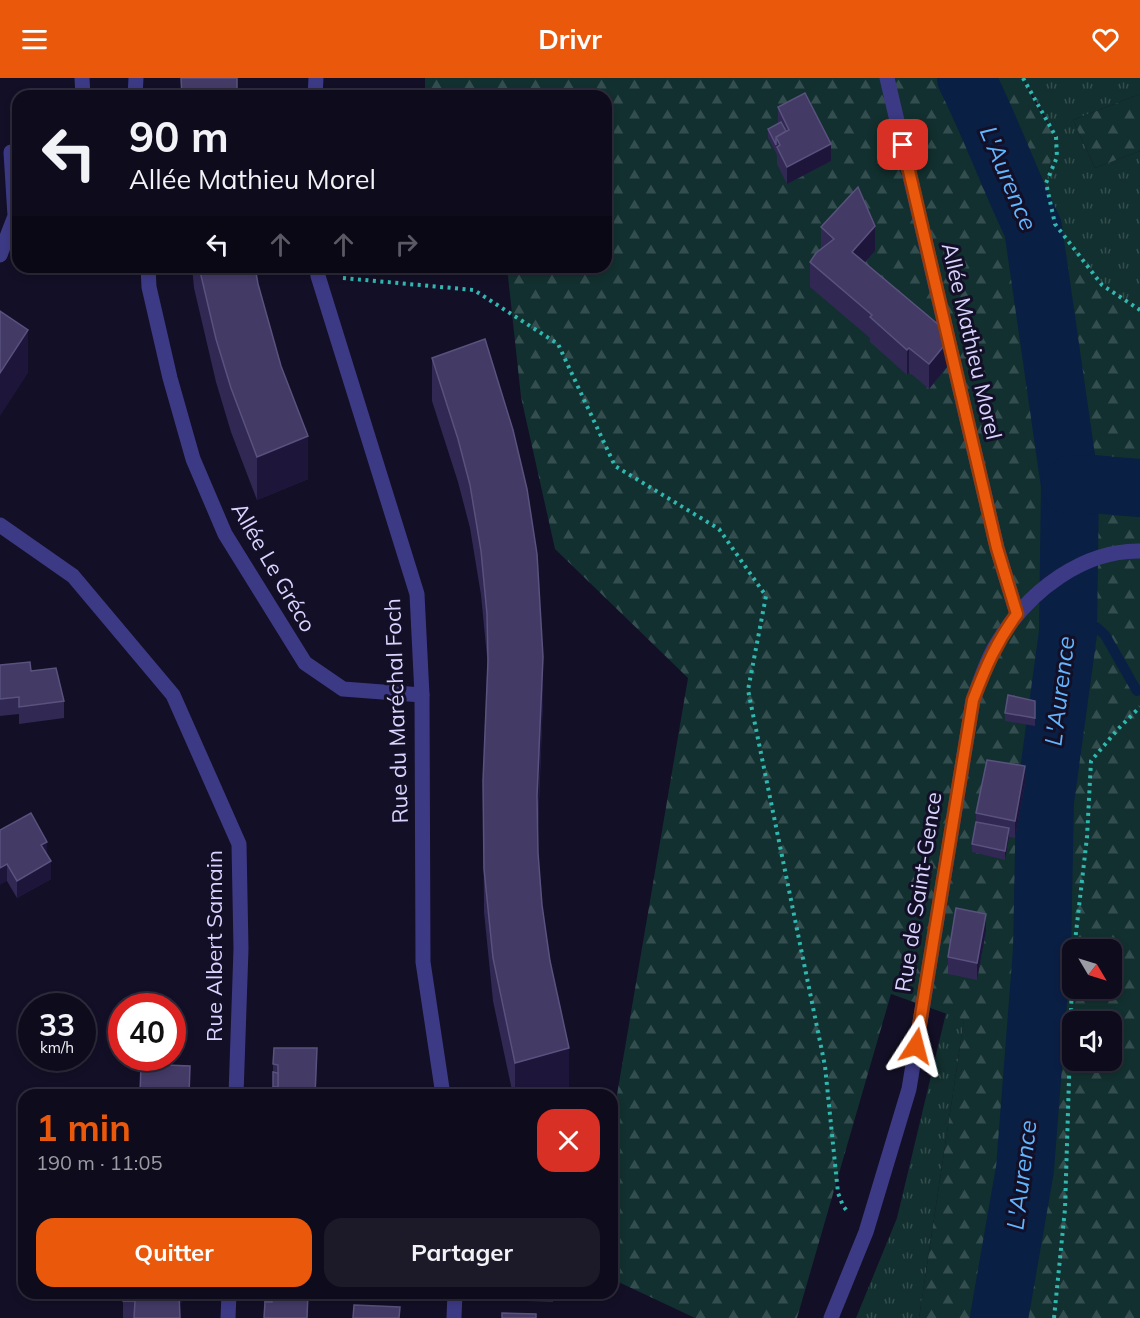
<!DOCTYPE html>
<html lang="fr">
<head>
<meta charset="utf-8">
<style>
	body { margin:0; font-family:Mulish,sans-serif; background:#1c1929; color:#f1f3f6; height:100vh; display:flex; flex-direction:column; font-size:22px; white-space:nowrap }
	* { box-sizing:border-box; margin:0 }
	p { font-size:20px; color:#9b9ba3 }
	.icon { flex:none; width:33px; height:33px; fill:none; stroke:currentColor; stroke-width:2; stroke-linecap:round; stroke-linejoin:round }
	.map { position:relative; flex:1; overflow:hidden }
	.details { position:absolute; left:18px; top:1011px; width:600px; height:210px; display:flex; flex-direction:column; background:#0e0b1c; border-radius:18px; box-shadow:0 3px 9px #0003,0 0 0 2px #2e2b3b }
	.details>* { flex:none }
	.hud { position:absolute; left:12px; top:12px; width:600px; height:183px; border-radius:18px; box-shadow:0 3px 9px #0003,0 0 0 2px #2e2b3b; background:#0e0b1c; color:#f1f3f6; overflow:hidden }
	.needle { width:39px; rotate:128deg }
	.tools { position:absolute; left:1062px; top:861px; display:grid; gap:12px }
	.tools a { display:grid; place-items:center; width:60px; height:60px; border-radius:12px; background:#0e0b1c; box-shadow:0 3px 9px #0003,0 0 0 2px #2e2b3b; font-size:30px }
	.speed { position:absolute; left:18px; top:915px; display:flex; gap:12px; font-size:30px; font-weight:700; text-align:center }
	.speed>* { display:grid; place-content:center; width:78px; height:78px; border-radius:50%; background:#0e0b1c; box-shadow:0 3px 9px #0003,0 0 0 2px #2e2b3b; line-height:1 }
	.speed small { font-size:15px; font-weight:400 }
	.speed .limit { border:9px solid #d22; background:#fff; color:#111 }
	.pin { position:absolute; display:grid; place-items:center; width:51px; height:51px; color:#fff; margin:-26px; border-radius:12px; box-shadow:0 3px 9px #0006 }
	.me { position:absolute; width:66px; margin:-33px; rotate:9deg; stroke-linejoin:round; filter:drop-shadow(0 0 4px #0008) }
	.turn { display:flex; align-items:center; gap:21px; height:126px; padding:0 18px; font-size:27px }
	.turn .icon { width:78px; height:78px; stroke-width:2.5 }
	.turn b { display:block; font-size:42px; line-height:51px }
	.lanes { display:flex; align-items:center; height:57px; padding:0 18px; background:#0003; justify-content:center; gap:30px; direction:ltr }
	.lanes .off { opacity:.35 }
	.round { display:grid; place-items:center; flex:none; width:63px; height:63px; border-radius:18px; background:#1c1929 }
	.overview { display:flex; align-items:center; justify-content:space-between; height:102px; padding:0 18px }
	h1 { font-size:36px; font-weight:700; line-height:45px; color:#ea580c }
	.primary-button { display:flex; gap:12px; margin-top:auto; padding:12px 18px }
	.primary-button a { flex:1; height:69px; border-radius:18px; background:#ea580c; color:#fff; font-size:24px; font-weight:700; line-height:69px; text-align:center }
	.primary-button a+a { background:#1c1929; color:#f1f3f6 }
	header { display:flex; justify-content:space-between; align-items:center; height:78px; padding:0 18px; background:#ea580c; color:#fff; font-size:27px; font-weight:700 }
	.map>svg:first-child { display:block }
	.grass { fill:url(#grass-tufts) }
	.forest { fill:url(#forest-firs); fill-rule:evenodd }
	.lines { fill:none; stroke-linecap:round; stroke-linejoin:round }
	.stream { stroke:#0a1f44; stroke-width:10 }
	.river { stroke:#0a1f44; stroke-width:58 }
	.path { stroke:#2fb8b0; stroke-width:4; stroke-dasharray:3 4.5; stroke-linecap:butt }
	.minor { stroke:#3d3a85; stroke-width:15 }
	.wall { fill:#312854 }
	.shaded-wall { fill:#1d163a }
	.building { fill:#433a66; stroke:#5a527e; stroke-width:1.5 }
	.route-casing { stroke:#983908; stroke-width:15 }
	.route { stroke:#ea580c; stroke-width:10 }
	.labels { text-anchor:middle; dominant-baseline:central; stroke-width:6; stroke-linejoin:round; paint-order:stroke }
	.street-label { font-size:22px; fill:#d9d4ff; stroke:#130f26 }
	.water-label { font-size:24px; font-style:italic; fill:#62b6ff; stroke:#130f26 }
</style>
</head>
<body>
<header><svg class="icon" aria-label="menu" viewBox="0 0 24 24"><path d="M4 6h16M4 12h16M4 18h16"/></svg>Drivr<svg class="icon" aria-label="heart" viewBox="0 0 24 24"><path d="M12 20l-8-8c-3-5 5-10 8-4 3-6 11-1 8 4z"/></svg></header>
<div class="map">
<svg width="1140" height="1240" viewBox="0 0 1140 1240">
	<defs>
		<pattern id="grass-tufts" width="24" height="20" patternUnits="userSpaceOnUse" patternTransform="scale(1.5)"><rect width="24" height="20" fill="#12302f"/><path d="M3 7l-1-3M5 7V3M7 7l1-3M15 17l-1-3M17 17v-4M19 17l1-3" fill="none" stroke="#344d4e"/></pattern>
		<pattern id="forest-firs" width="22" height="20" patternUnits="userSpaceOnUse" patternTransform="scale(1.5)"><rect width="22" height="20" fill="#12302f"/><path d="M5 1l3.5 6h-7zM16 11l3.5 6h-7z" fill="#344d4e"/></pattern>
	</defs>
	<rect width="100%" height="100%" fill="#130f26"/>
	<g class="grass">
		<polygon points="1023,0 1140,0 1140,16 1073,42 1095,90 1140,73 1140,232 1102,207 1055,146 1046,105 1056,59"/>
		<polygon points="946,935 964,942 919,1240 856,1240 897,1140"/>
	</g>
	<g class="forest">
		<path d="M425,0H1023L1032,19L1056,59L1046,105L1055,146L1102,207L1140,232V1240H919L964,942L891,916L797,1240H695L612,1201V1046L688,600L555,471L521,319L507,189H606V18H422L425,12ZM1072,872H1112V910H1072ZM1072,944H1112V982H1072Z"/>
		<polygon points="1140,16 1140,73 1095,90 1073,42"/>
	</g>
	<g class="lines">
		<polyline class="stream" points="1068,524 1105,557 1137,613"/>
		<g class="river">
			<path d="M966,0C991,49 1009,101 1033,150L1070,407L1068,555L1045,723L1042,872L1025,1091L999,1240"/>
			<polyline points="1070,407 1092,406 1140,410"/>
		</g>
		<g class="path">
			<polyline points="1023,0 1056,59 1057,79 1046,105 1055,146 1102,207 1140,232"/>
			<polyline points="343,200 474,212 558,266 615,388 719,451 766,518 748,612 825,988 838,1115 843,1128 848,1134"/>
			<polyline points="1074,872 1087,759 1091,683 1118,651 1140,629"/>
			<polyline points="1054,1240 1065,1131 1072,903"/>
		</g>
		<g class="minor">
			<polyline points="82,0 83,18"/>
			<polyline points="887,0 997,470 1017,536"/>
			<polyline points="135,18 136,0"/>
			<polyline points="315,18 316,0"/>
			<polyline points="0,177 15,138 11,74"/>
			<polyline points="148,189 149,209 170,300 193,381 225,456 305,585 343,611 422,617"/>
			<polyline points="317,189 318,198 417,516 422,617 423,884 443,1017"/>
			<polyline points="0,447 73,498 173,617 239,766 241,871 236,1017"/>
			<polyline points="228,1240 229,1215"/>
			<polyline points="454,1240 455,1215"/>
			<path d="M831,1240L866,1154L909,1011L973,622C981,600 988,578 1001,559C1030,513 1083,472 1140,473"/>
		</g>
	</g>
	<g class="wall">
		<polygon points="778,29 831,83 787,106 777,86 777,77 768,60 768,51 778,46"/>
		<polygon points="821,149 875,173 865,185 952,283 929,311 909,294 907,297 870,264 870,260 810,209 810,184 821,171"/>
		<polygon points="192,189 255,189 258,206 308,401 257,422 231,354 216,304 194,210"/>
		<polygon points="432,280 543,622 538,751 538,775 542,827 569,1013 555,1017 513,1017 493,923 484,834 483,703 487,596 487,579 481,517 470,450 458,404 432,323"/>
		<polygon points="0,587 31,593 64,623 64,640 19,646 19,636 0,638"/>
		<polygon points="1035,631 1035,648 1005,643 1005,635"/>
		<polygon points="1025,705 1015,760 1009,759 1005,782 972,774 972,766 976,744 976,735"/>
		<polygon points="0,752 47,776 51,801 17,820 7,803"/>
		<polygon points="986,853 977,902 948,896 948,879"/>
		<polygon points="273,986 317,987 273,1017"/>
		<polygon points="123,1215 182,1225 180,1225 180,1240 123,1240"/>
		<polygon points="365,1215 406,1215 405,1219 365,1218"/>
		<polygon points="504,1215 553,1215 553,1224 504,1222"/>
	</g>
	<g class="shaded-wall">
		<polygon points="831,66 831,83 787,106 787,89"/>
		<polygon points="875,148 875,173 852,199 852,174"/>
		<polygon points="28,252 28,295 0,338 0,295"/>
		<polygon points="952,258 952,283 929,311 929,286"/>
		<polygon points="909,270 909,294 907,297 907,272"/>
		<polygon points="308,358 308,401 257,422 257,379"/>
		<polygon points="543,579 543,622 537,761 537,718"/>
		<polygon points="1025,688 1025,705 1015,760 1015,743"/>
		<polygon points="1009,750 1009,759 1005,782 1005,773"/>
		<polygon points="47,764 47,781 41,767"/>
		<polygon points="51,783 51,801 17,820 17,803"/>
		<polygon points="7,786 7,803 0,807 0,790"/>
		<polygon points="986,836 986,853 977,902 977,885"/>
		<polygon points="317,970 317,987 316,1017 315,1017"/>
		<polygon points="569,970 569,1013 555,1017 515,1017 515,985"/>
		<rect x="179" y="1215" width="3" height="10"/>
	</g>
	<g class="building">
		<polygon points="181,0 237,0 237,18 182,18"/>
		<polygon points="805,15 831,66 787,89 777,69 780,67 776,59 789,52 778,29"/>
		<polygon points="781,44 786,53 776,59 776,67 768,51"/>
		<polygon points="858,109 875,148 852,174 952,258 929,286 909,270 907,272 870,239 872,237 810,184 816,175 834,161 821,149"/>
		<polygon points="199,189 255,189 258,206 281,288 308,358 257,379 231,310 216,261"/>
		<polygon points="0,233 28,252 0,295"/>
		<polygon points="485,261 513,352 527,411 537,476 543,579 537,718 538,775 542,827 550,883 569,970 515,985 493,880 484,791 483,703 488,583 487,536 481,473 470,407 458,361 432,280"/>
		<polygon points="30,584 31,593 56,590 64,623 19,629 19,619 0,621 0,587"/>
		<polygon points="1008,617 1035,623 1035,640 1005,635"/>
		<polygon points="987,682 1025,688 1015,743 976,735"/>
		<polygon points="31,735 47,764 41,767 51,783 17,803 7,786 0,790 0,752"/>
		<polygon points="976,744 1009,750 1005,773 972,766"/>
		<polygon points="956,830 986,836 977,885 948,879"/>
		<polygon points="274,970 317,970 315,1017 273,1017 273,1009 278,1009 278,987 273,986"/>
		<polygon points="141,986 190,988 189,1017 140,1017"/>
		<polygon points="273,994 278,995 278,1009 273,1009"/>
		<polygon points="123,1215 179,1215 180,1240 134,1240 135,1223 123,1223"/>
		<rect x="265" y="1215" width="7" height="9"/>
		<polygon points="272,1215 308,1215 307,1240 264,1240 265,1224 272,1224"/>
		<polygon points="354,1227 400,1229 399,1240 353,1240"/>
		<polygon points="502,1235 536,1236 536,1240 502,1240"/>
	</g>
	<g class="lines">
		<defs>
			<path id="route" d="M903,67L997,470L1017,536C996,565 986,588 973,622L916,968"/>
		</defs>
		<use href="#route" class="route-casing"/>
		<use href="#route" class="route"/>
	</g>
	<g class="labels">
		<g class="street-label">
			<text transform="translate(972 263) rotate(77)">Allée Mathieu Morel</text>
			<text transform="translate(274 489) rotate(60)">Allée Le Gréco</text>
			<text transform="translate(396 633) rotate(-92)">Rue du Maréchal Foch</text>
			<text transform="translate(918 814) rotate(-81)">Rue de Saint-Gence</text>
			<text transform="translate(214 868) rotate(-90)">Rue Albert Samain</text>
		</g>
		<g class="water-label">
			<text transform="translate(1009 100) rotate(67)">L'Aurence</text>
			<text transform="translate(1059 613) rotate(-83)">L'Aurence</text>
			<text transform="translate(1021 1097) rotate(-83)">L'Aurence</text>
		</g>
	</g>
</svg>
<div class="tools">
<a><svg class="needle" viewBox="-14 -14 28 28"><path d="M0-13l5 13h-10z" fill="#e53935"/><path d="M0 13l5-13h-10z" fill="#9b9ba3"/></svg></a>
<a><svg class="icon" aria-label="sound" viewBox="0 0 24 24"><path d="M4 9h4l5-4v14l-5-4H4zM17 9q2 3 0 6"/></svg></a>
</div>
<div class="speed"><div>33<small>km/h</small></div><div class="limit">40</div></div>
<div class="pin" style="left:903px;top:67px;background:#d93025"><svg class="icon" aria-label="arrive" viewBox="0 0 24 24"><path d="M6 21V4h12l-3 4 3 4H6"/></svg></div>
<svg class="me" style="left:916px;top:968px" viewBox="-20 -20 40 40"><path d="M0-17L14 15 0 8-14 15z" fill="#ea580c" stroke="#fff" stroke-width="4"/></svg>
<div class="hud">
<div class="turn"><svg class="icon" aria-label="left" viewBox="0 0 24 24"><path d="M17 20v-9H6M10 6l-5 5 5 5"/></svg><div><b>90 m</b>Allée Mathieu Morel</div></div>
<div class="lanes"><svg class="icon" aria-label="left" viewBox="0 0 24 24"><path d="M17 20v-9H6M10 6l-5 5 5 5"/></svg><svg class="icon off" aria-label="ahead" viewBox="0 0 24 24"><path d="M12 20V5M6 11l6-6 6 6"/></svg><svg class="icon off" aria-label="ahead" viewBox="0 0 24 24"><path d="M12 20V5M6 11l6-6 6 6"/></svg><svg class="icon off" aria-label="right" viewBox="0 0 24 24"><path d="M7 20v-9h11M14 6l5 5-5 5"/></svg></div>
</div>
<section class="details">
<div class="overview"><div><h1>1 min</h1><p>190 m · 11:05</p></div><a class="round" style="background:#d93025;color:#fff"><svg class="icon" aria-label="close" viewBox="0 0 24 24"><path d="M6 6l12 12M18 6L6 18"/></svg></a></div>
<div class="primary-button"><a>Quitter</a><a>Partager</a></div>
</section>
</div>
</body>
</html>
